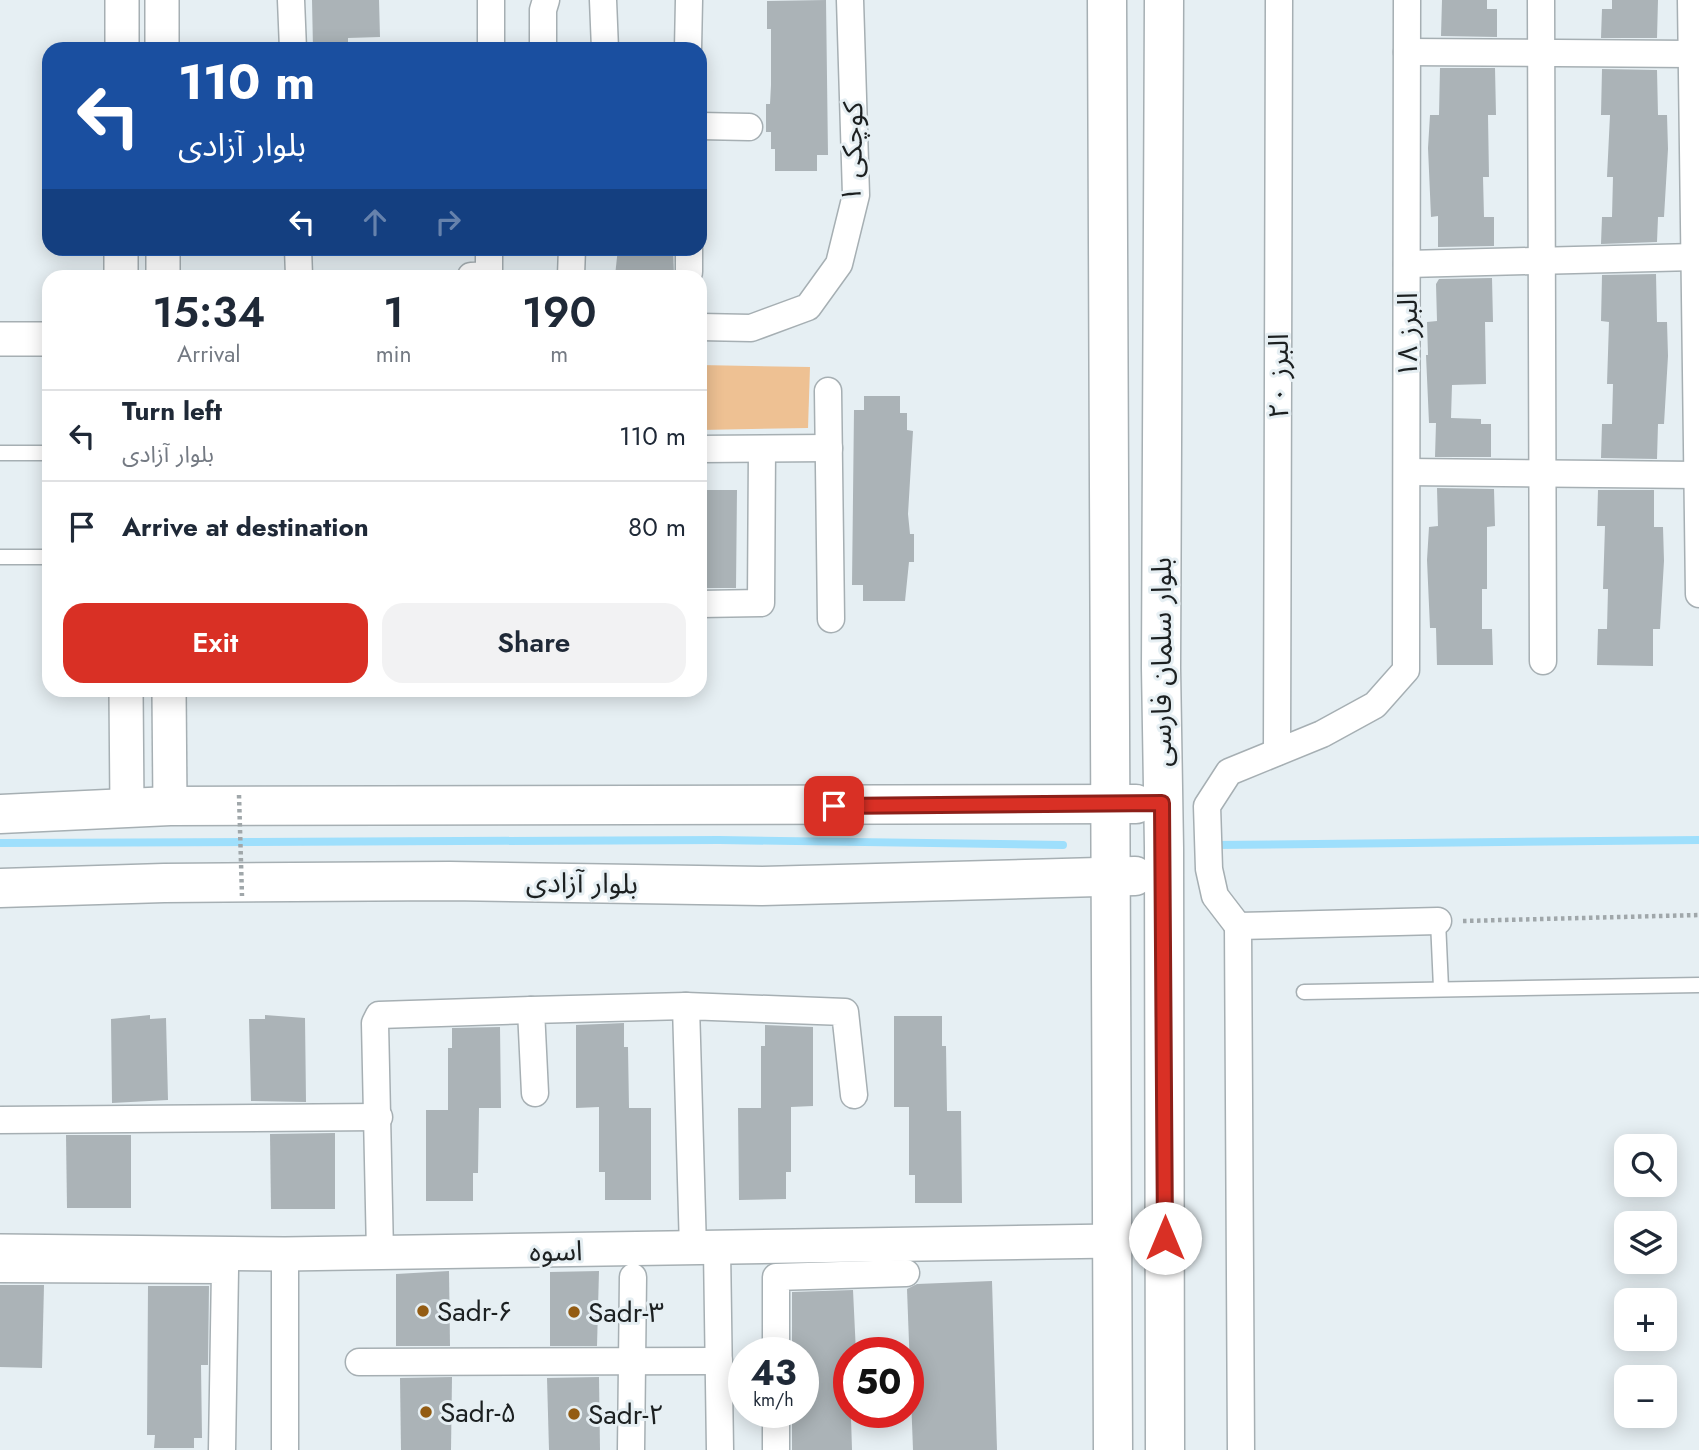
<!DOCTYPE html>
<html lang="en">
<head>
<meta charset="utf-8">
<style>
	body { margin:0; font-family:Jost,"Noto Sans Arabic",sans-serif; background:#f2f2f3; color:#1f2937; height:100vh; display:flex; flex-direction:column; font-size:26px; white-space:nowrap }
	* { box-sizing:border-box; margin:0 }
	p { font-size:23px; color:#747a83 }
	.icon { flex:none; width:38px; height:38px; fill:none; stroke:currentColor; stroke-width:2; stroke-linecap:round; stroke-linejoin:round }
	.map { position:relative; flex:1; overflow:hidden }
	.side { position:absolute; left:42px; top:270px; width:665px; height:427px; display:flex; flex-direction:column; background:#fff; border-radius:21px; box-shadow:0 4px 18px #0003 }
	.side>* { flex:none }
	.hud { position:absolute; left:42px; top:42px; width:665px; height:214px; border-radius:21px; box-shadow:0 4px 18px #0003; background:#1a4fa0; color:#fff; overflow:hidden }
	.tools { position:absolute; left:1614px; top:1134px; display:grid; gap:14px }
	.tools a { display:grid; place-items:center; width:63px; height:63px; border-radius:14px; background:#fff; box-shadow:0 4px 18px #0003; font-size:35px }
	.speed { position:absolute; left:728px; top:1337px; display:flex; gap:14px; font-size:35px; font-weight:700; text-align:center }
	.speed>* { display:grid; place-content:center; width:91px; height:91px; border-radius:50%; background:#fff; box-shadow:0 4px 18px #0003; line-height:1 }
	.speed small { font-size:18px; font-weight:400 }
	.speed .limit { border:10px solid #d22; background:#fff; color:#111 }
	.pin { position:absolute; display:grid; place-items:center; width:60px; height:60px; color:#fff; margin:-30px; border-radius:14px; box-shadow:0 4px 10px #0006 }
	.me { position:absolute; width:77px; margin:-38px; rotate:0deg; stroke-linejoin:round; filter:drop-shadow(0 0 5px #0008) }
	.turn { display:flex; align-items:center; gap:24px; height:147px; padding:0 21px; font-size:32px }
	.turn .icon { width:91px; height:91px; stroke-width:2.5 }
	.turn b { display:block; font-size:49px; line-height:60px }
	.lanes { display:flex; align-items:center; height:66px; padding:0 21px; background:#0003; justify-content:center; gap:35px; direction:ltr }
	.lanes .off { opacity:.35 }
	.eta { display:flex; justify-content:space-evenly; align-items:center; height:119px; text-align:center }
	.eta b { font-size:42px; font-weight:600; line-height:49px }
	.cta { display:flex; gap:14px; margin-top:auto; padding:14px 21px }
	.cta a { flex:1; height:80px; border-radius:21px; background:#d93025; color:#fff; font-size:28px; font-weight:600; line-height:80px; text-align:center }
	.cta a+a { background:#f2f2f3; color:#1f2937 }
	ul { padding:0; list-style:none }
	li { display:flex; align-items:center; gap:21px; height:91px; padding:0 21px; border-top:2px solid #e0e1e3 }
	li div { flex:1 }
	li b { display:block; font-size:26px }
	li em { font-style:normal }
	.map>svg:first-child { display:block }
	.green { fill:#eec193 }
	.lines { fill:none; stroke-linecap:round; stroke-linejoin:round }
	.stream { stroke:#9edffc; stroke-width:8 }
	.building { fill:#abb3b7 }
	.service-casing { stroke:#a6afb3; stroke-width:17 }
	.minor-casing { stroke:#a6afb3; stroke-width:29 }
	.tertiary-casing { stroke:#a6afb3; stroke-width:36 }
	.secondary-casing { stroke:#a6afb3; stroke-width:41 }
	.path { stroke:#a0a7aa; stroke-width:4.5; stroke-dasharray:3.5 3.5; stroke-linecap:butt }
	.service { stroke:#fff; stroke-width:14 }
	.minor { stroke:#fff; stroke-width:26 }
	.tertiary { stroke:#fff; stroke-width:33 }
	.secondary { stroke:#fff; stroke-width:38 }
	.path-bridge { stroke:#a0a7aa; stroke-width:4.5; stroke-dasharray:3.5 3.5; stroke-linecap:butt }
	.route-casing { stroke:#8d1f18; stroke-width:18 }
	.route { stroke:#d93025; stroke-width:12 }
	.poi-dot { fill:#935c13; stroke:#e6eff3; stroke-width:2.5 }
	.labels { text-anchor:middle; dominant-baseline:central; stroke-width:6; stroke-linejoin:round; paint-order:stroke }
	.street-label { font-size:28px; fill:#1c2021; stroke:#e6eff3 }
	.poi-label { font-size:28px; fill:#1c2021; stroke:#e6eff3; text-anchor:start }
</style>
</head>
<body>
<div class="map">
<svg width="1699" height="1450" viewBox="0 0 1699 1450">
	<rect width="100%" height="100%" fill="#e6eff3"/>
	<polygon class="green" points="700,365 810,367 808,428 700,430"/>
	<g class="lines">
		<g class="stream">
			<polyline points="0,843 719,840 1063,845"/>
			<polyline points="1213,845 1699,840"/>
		</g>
	</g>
	<g class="building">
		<polygon points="312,0 379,0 380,37 348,38 348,49 313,49"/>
		<polygon points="826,0 828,155 817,155 817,171 775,171 775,149 771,149 771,132 766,132 766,104 770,104 771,85 771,29 767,29 767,1"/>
		<polygon points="1442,0 1487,0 1487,9 1497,9 1497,37 1441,36"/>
		<polygon points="1612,0 1658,0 1657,38 1601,38 1602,9 1612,9"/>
		<polygon points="1440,68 1495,68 1496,115 1488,115 1489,177 1483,177 1484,217 1494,217 1494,246 1438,247 1438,216 1431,217 1428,148 1430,115 1439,115"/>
		<polygon points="1602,69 1657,70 1658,115 1667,115 1668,149 1664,217 1658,217 1657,242 1601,244 1602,217 1612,217 1613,177 1607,177 1610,115 1601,115"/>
		<polygon points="618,248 673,248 674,276 615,276"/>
		<polygon points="1656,274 1657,322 1667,322 1668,356 1664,424 1658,424 1657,459 1601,458 1602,424 1612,424 1613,384 1607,384 1609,322 1601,321 1602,275"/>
		<polygon points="1492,278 1493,322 1485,322 1486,384 1452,385 1451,418 1481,419 1481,424 1491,424 1491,457 1435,457 1436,423 1429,423 1426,355 1428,355 1427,322 1437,321 1436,284 1439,279"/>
		<polygon points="864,396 900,396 900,413 907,413 907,430 913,431 908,514 910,534 914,534 914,562 909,562 905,601 863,601 863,585 852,585 854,410 864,410"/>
		<polygon points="1437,488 1494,489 1495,526 1487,527 1487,589 1482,589 1482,629 1492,629 1493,665 1437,665 1436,628 1430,628 1427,560 1429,527 1438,526"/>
		<polygon points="705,490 737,490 736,588 700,588 700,521 704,521"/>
		<polygon points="1598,490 1654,490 1654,527 1663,527 1664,561 1660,629 1653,629 1653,666 1597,665 1598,629 1607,629 1608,589 1603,589 1605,526 1597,526"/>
		<polygon points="150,1015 150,1019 166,1018 168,1100 112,1103 111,1019"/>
		<polygon points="265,1015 305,1018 306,1102 251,1101 249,1019 265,1019"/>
		<polygon points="894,1016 942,1016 942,1046 946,1046 947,1111 961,1111 962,1203 915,1203 915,1175 909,1175 909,1107 894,1107"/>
		<polygon points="624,1023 624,1047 628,1047 629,1108 651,1108 651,1200 605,1200 605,1172 599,1172 599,1107 576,1108 576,1025"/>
		<polygon points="765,1025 813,1027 813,1106 791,1107 791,1172 786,1172 786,1199 739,1200 738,1108 761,1108 761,1046 765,1046"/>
		<polygon points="500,1027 501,1108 479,1108 478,1173 473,1173 473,1201 426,1201 426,1110 448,1110 448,1048 452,1048 452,1028"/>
		<polygon points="335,1133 335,1209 271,1209 270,1134"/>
		<polygon points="66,1135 131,1135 131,1208 67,1208"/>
		<polygon points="449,1271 450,1346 396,1346 396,1274"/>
		<polygon points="599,1271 597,1346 550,1346 550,1272"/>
		<polygon points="992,1281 997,1450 913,1450 907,1289 917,1284"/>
		<polygon points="0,1285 44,1285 42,1368 0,1367"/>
		<polygon points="148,1286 209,1286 208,1365 201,1365 202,1438 194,1438 194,1448 154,1448 155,1435 147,1435"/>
		<polygon points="853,1290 856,1353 849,1353 852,1450 792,1450 792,1412 803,1412 803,1353 792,1353 792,1292"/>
		<polygon points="452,1377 451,1450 401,1450 400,1378"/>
		<polygon points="599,1377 600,1450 549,1450 547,1378"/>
	</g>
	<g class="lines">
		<defs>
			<g id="service">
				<polyline points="0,453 49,453"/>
				<polyline points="0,557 49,557"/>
				<polyline points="1438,921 1441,988"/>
				<polyline points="1304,992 1699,985"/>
			</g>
			<g id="minor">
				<polyline points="291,0 293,49"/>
				<polyline points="603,0 605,49"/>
				<polyline points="1541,0 1543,661"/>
				<polyline points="1691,0 1699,594"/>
				<polyline points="491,49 491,0"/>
				<polyline points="543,49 543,10 546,0"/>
				<polyline points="688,49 689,0"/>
				<polyline points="1407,52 1692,54"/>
				<polyline points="700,126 749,127"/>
				<polyline points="298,248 299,276"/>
				<polyline points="689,248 689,272"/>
				<polyline points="1407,264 1695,257"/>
				<polyline points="471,276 489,275 489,248"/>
				<polyline points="571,276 572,248"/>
				<polyline points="700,327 751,328 808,307 839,264 856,195 850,0"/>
				<polyline points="828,391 831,619"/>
				<polyline points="700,449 829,448"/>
				<polyline points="1407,472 1698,475"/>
				<polyline points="700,604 761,603 762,449"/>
				<polyline points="1277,752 1279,0"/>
				<polyline points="1238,926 1215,896 1209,869 1207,806 1229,772 1322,734 1375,705 1406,670 1407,0"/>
				<polyline points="535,1093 531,1010 686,1006"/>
				<polyline points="0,1120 379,1117"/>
				<polyline points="693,1249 686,1006 845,1012 854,1095"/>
				<polyline points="717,1249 720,1450"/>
				<polyline points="380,1253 375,1023 379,1015 531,1010"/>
				<polyline points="285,1254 285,1450"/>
				<polyline points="0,1269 225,1270 222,1450"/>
				<polyline points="776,1353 776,1277 906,1273"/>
				<polyline points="359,1362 719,1361"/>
				<polyline points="631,1450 633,1277"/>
				<polyline points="776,1450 776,1412"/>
				<polyline points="1241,1450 1238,926 1438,921"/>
			</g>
			<g id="tertiary">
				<polyline points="162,0 162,49"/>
				<polyline points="122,49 122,0"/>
				<polyline points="163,248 163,276"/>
				<polyline points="121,276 121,248"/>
				<polyline points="0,339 49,339"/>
				<polyline points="126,690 127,807"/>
				<polyline points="169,690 170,806"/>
				<polyline points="0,1251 285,1254 1112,1241"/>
			</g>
			<g id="secondary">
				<polyline points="1107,0 1113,1450"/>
				<polyline points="1164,0 1161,668 1164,848 1165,1450"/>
				<polyline points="0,814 170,806 1136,804"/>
				<polyline points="0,888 164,883 450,881 762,886 1135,876"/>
			</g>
		</defs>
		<use href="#service" class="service-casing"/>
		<use href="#minor" class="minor-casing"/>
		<use href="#tertiary" class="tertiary-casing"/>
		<use href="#secondary" class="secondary-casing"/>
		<polyline class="path" points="1463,921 1699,915"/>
		<use href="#service" class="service"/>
		<use href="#minor" class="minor"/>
		<use href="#tertiary" class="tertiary"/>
		<use href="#secondary" class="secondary"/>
		<polyline class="path-bridge" points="239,795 242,896"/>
	</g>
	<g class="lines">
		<defs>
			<polyline id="route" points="834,806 1162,803 1165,1238"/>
		</defs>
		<use href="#route" class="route-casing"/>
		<use href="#route" class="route"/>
	</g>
	<g class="poi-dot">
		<circle cx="423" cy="1311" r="7"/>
		<circle cx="574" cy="1312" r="7"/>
		<circle cx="426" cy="1412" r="7"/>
		<circle cx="574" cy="1414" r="7"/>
	</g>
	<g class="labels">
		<g class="street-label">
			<text transform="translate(852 152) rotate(-89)">کوچکی ۱</text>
			<text transform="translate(1407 335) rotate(-90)">البرز ۱۸</text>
			<text transform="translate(1278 376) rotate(-90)">البرز ۲۰</text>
			<text transform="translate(1161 662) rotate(-90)">بلوار سلمان فارسی</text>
			<text transform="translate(582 883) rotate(1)">بلوار آزادی</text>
			<text transform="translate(556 1251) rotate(-1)">اسوه</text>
		</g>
		<g class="poi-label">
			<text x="437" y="1311">Sadr-۶</text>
			<text x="588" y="1312">Sadr-۳</text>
			<text x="440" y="1412">Sadr-۵</text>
			<text x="588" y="1414">Sadr-۲</text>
		</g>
	</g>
</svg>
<div class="tools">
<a><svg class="icon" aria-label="search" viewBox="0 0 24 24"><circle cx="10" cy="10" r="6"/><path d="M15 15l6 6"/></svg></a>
<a><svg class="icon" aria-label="layers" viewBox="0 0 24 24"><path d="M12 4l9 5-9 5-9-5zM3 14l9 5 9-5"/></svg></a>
<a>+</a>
<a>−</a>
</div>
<div class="speed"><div>43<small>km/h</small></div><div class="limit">50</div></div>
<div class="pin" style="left:834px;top:806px;background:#d93025"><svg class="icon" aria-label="arrive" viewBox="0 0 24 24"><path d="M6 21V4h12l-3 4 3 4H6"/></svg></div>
<svg class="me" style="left:1165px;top:1238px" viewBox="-20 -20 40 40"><circle r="19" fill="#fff"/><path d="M0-13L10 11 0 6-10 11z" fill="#d93025"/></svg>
<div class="hud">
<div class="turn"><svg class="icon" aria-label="left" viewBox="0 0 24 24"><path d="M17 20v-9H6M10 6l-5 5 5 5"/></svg><div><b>110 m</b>بلوار آزادی</div></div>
<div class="lanes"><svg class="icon" aria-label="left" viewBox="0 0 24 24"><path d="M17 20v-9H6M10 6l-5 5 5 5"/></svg><svg class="icon off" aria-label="ahead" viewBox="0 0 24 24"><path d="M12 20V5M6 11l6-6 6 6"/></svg><svg class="icon off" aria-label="right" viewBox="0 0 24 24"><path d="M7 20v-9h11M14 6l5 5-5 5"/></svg></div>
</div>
<section class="side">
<div class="eta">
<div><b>15:34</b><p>Arrival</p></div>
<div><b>1</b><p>min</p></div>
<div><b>190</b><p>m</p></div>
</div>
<ul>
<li><svg class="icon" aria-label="left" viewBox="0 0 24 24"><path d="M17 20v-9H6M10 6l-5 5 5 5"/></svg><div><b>Turn left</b><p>بلوار آزادی</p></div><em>110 m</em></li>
<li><svg class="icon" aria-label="arrive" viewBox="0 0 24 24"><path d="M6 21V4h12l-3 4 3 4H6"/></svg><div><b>Arrive at destination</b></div><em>80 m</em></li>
</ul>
<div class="cta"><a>Exit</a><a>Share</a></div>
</section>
</div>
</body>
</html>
